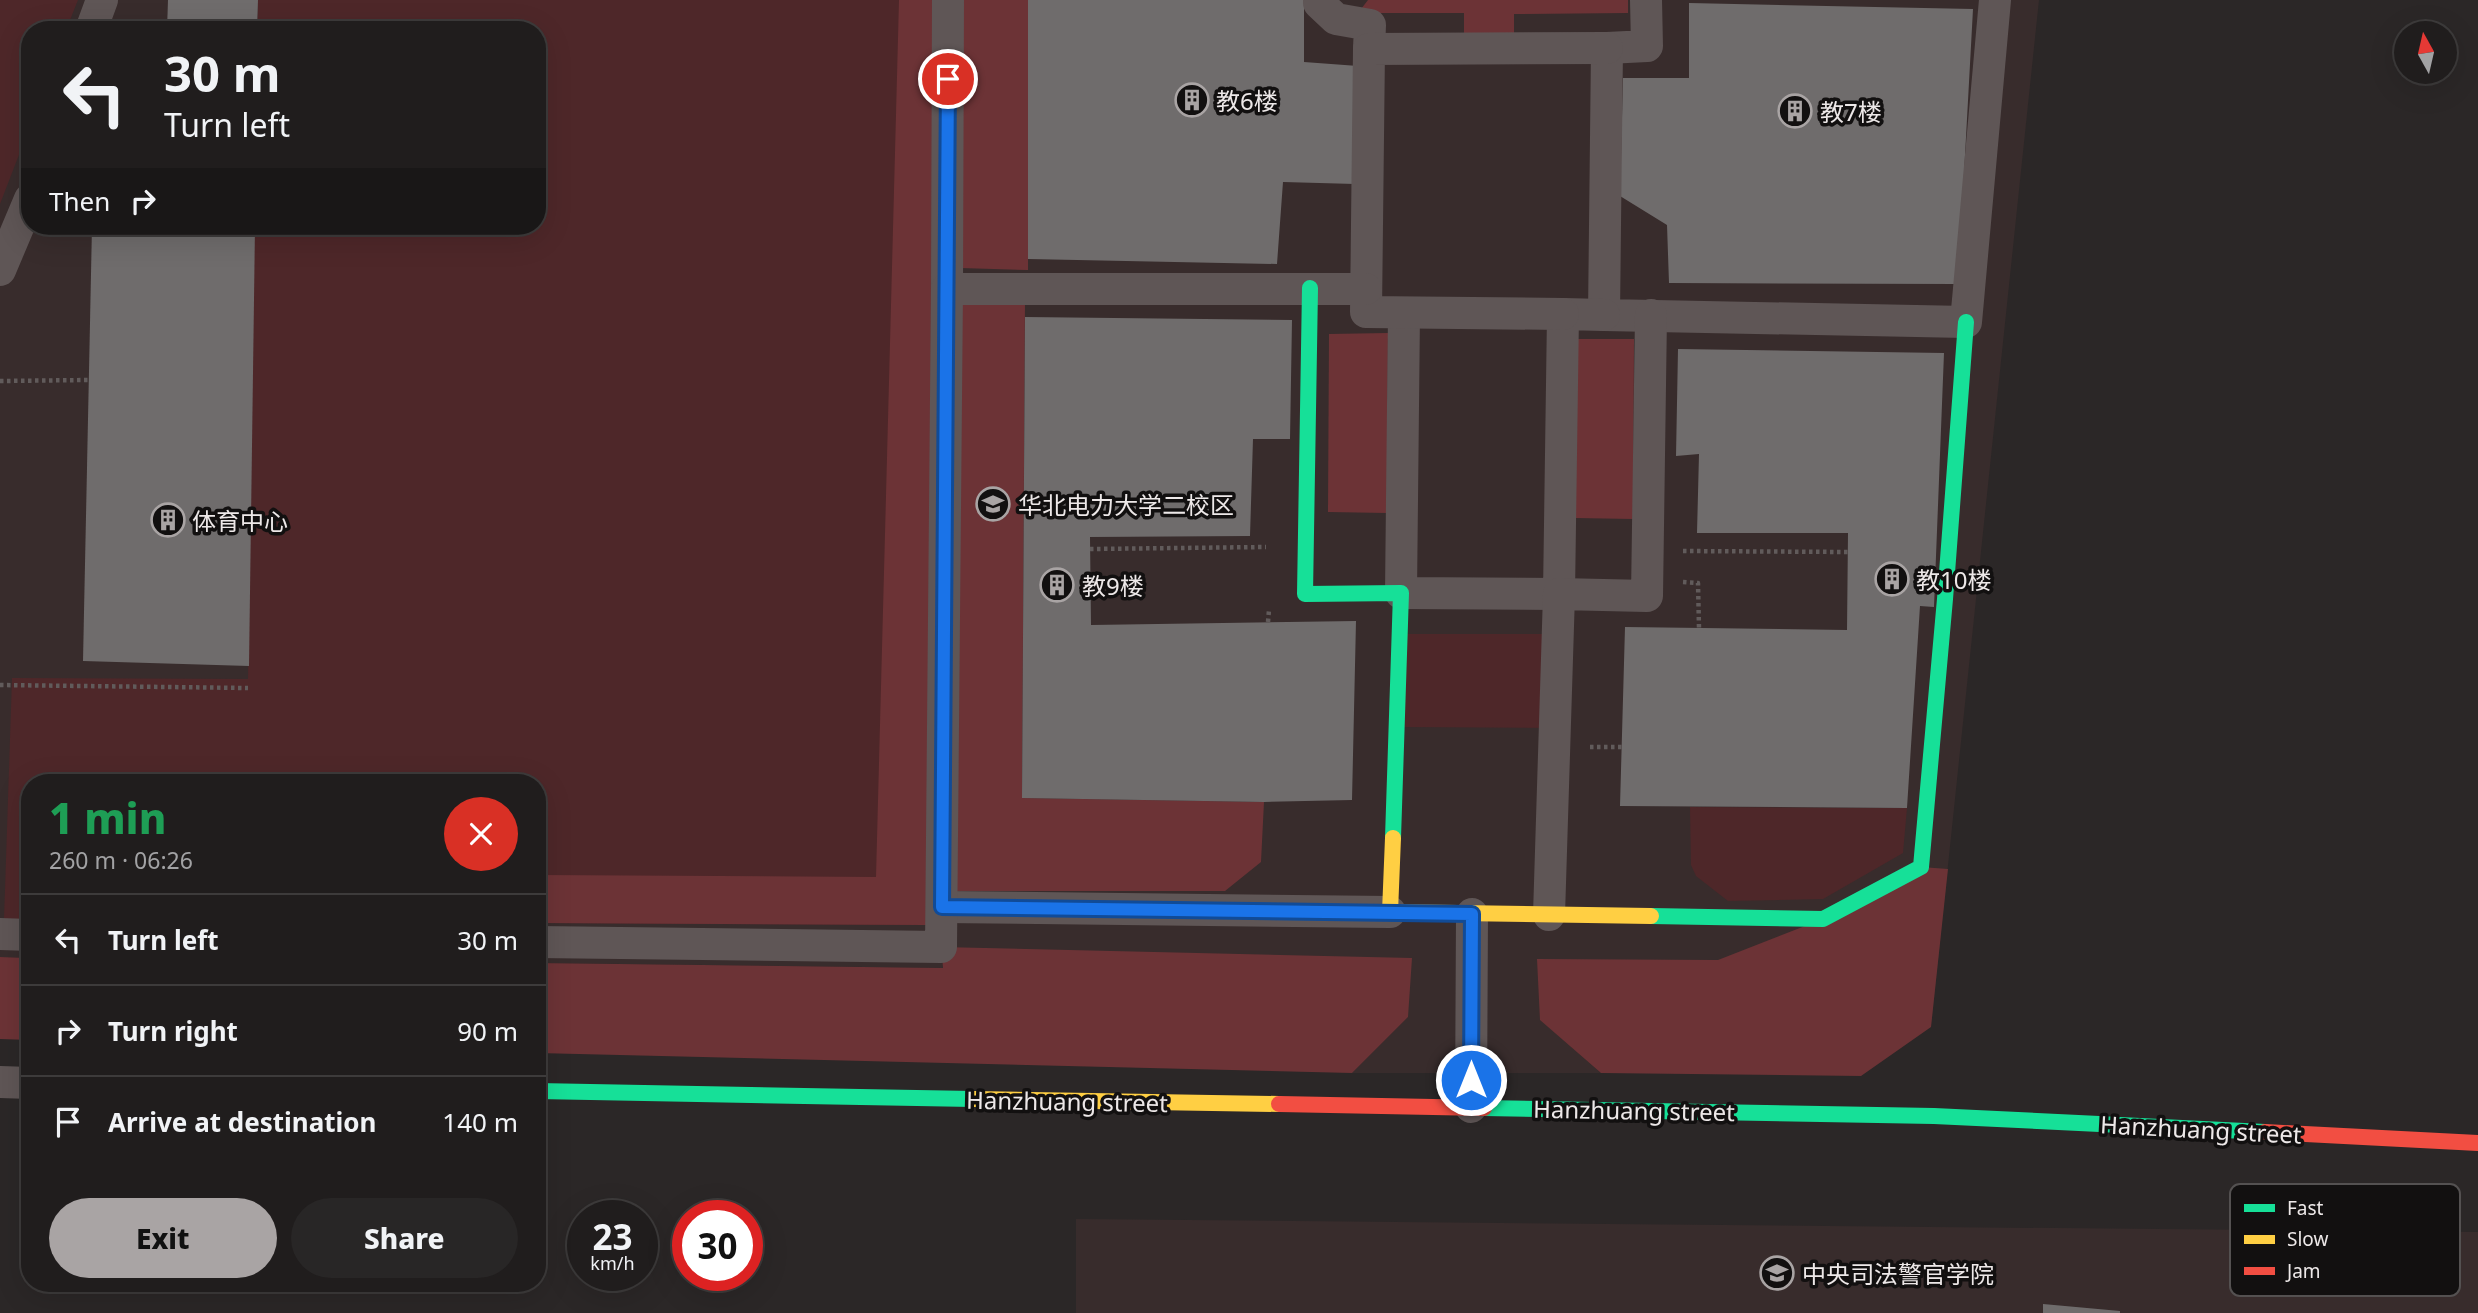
<!DOCTYPE html>
<html lang="en">
<head>
<meta charset="utf-8">
<style>
	body { margin:0; font-family:"Noto Sans","Noto Sans SC",sans-serif; background:#282626; color:#f1f3f6; height:100vh; display:flex; flex-direction:column; font-size:26px; white-space:nowrap }
	* { box-sizing:border-box; margin:0 }
	p { font-size:23px; color:#a2a2a4 }
	.icon { flex:none; width:38px; height:38px; fill:none; stroke:currentColor; stroke-width:2; stroke-linecap:round; stroke-linejoin:round }
	.map { position:relative; flex:1; overflow:hidden }
	.sheet { position:absolute; left:21px; top:774px; width:525px; height:518px; display:flex; flex-direction:column; background:#201d1d; border-radius:28px; box-shadow:0 7px 28px #0002,0 0 0 2px #3d3b3b }
	.sheet>* { flex:none }
	.hud { position:absolute; left:21px; top:21px; width:525px; height:214px; border-radius:28px; box-shadow:0 7px 28px #0002,0 0 0 2px #3d3b3b; background:#201d1d; color:#f1f3f6; overflow:hidden }
	.needle { width:46px; rotate:352deg }
	.buttons { position:absolute; left:2394px; top:21px; display:grid; gap:14px }
	.buttons a { display:grid; place-items:center; width:63px; height:63px; border-radius:50%; background:#201d1d; box-shadow:0 7px 28px #0002,0 0 0 2px #3d3b3b; font-size:35px }
	.speed { position:absolute; left:567px; top:1200px; display:flex; gap:14px; font-size:35px; font-weight:700; text-align:center }
	.speed>* { display:grid; place-content:center; width:91px; height:91px; border-radius:50%; background:#201d1d; box-shadow:0 7px 28px #0002,0 0 0 2px #3d3b3b; line-height:1 }
	.speed small { font-size:18px; font-weight:400 }
	.speed .limit { border:10px solid #d22; background:#fff; color:#111 }
	.pin { position:absolute; display:grid; place-items:center; width:60px; height:60px; color:#fff; margin:-30px; border:4px solid #fff; border-radius:50%; box-shadow:0 2px 7px #0007 }
	.me { position:absolute; width:77px; margin:-38px; rotate:0deg; stroke-linejoin:round; filter:drop-shadow(0 0 5px #0008) }
	.turn { display:flex; align-items:center; gap:24px; height:147px; padding:0 28px; font-size:32px }
	.turn .icon { width:91px; height:91px; stroke-width:2.5 }
	.turn b { display:block; font-size:49px; line-height:60px }
	.then { display:flex; align-items:center; height:66px; padding:0 28px; background:#0003; gap:14px; font-size:26px }
	.round { display:grid; place-items:center; flex:none; width:74px; height:74px; border-radius:37px; background:#282626 }
	.headline { display:flex; align-items:center; justify-content:space-between; height:119px; padding:0 28px }
	h1 { font-size:42px; font-weight:800; line-height:52px; color:#1e9e55 }
	.cta { display:flex; gap:14px; margin-top:auto; padding:14px 28px }
	.cta a { flex:1; height:80px; border-radius:42px; background:#a9a4a4; color:#111; font-size:28px; font-weight:800; line-height:80px; text-align:center }
	.cta a+a { background:#282626; color:#f1f3f6 }
	ul { padding:0; list-style:none }
	li { display:flex; align-items:center; gap:21px; height:91px; padding:0 28px; border-top:2px solid #3d3b3b }
	li div { flex:1 }
	li b { display:block; font-size:26px }
	li em { font-style:normal }
	.map>svg:first-child { display:block }
	.built { fill:#382c2c; fill-rule:evenodd }
	.green { fill:#4e2729 }
	.forest { fill:#6c3336 }
	.building { fill:#6f6c6c }
	.lines { fill:none; stroke-linecap:round; stroke-linejoin:round }
	.path { stroke:#615b5b; stroke-width:4.5; stroke-dasharray:3.5 3.5; stroke-linecap:butt }
	.street { stroke:#5f5656; stroke-width:32 }
	.fast { stroke:#16e098; stroke-width:16 }
	.slow { stroke:#ffcf43; stroke-width:16 }
	.jam { stroke:#f24e42; stroke-width:16 }
	.route-casing { stroke:#114b97; stroke-width:18 }
	.route { stroke:#1a73e8; stroke-width:12 }
	.labels { text-anchor:middle; dominant-baseline:central; stroke-width:7; stroke-linejoin:round; paint-order:stroke }
	.poi-label { font-size:24px; fill:#ede8e8; stroke:#121010; text-anchor:start }
	.street-label { font-size:24px; fill:#ede8e8; stroke:#121010 }
	.key { fill:#121010; stroke:#545151; stroke-width:2 }
	.key-label { font-size:19px; fill:#ede8e8 }
</style>
</head>
<body>
<div class="map">
<svg width="2478" height="1313" viewBox="0 0 2478 1313">
	<rect width="100%" height="100%" fill="#2b2727"/>
	<g class="built">
		<path d="M0,0H2039L1931,1027L1541,1020L1601,1073H1352L1408,1017L941,948L943,968L537,963V782H30V958L0,957ZM30,30H537V226H30Z"/>
		<polygon points="1076,1219 2478,1232 2478,1313 1076,1313"/>
	</g>
	<g class="green">
		<polygon points="0,0 78,0 66,30 30,30 30,126 0,204"/>
		<polygon points="258,0 938,0 926,925 537,923 537,782 30,782 30,920 4,920 12,678 248,679 254,226 537,226 537,30 257,30"/>
		<polygon points="1404,634 1551,634 1550,728 1400,727"/>
		<polygon points="1690,807 1907,808 1903,853 1823,899 1728,901 1696,876 1691,865"/>
	</g>
	<g class="forest">
		<polygon points="899,0 938,0 926,925 537,923 537,875 876,877"/>
		<polygon points="961,0 1028,0 1028,270 960,268"/>
		<polygon points="1368,0 1628,0 1628,13 1514,14 1514,38 1464,37 1464,13 1358,13"/>
		<polygon points="1025,301 1022,798 1264,802 1261,862 1225,891 955,891 960,302"/>
		<polygon points="1388,333 1387,513 1328,512 1329,334"/>
		<polygon points="1575,339 1634,339 1633,519 1575,518"/>
		<polygon points="1921,867 1948,869 1931,1027 1861,1076 1601,1073 1540,1020 1537,959 1718,960 1823,919"/>
		<polygon points="941,947 1412,958 1408,1017 1352,1073 537,1053 537,963 943,968"/>
		<polygon points="0,957 30,958 30,1040 0,1039"/>
	</g>
	<g class="building">
		<polygon points="168,0 258,0 257,30 167,30"/>
		<polygon points="1028,0 1304,0 1304,62 1358,66 1355,184 1283,182 1277,264 1028,259"/>
		<polygon points="1689,3 1973,9 1958,284 1669,283 1667,225 1620,196 1623,78 1689,78"/>
		<polygon points="92,226 255,226 249,666 83,661"/>
		<polygon points="1025,317 1292,320 1290,439 1253,439 1250,536 1090,537 1091,625 1356,621 1352,800 1264,802 1022,798"/>
		<polygon points="1678,349 1944,353 1934,607 1920,606 1907,808 1620,806 1625,627 1847,630 1848,533 1697,533 1699,454 1676,456"/>
		<polygon points="2043,1304 2120,1311 2120,1313 2043,1313"/>
	</g>
	<g class="lines">
		<g class="path">
			<polyline points="0,381 88,380"/>
			<polyline points="1090,549 1266,547"/>
			<polyline points="1683,551 1848,552"/>
			<polyline points="1683,582 1698,583 1699,628"/>
			<polyline points="1268,622 1269,610"/>
			<polyline points="0,685 248,688"/>
			<polyline points="1590,747 1622,747"/>
		</g>
		<g class="street">
			<polyline points="1319,0 1319,3 1336,19 1370,25 1369,49"/>
			<polyline points="1646,0 1647,46 1607,48 1604,315 1966,322 1995,0"/>
			<polyline points="91,30 102,0"/>
			<polyline points="0,270 30,199"/>
			<polyline points="947,289 948,0"/>
			<polyline points="1404,313 1401,593 1559,594 1563,314 1604,315"/>
			<polyline points="1563,314 1366,312 1369,49 1607,48"/>
			<polyline points="942,907 1390,912"/>
			<polyline points="1549,915 1559,594 1647,596 1651,315"/>
			<polyline points="0,934 30,935"/>
			<polyline points="537,942 941,947 947,289 1366,289"/>
			<polyline points="0,1082 30,1083"/>
			<polyline points="1471,1107 1472,914"/>
		</g>
		<g class="fast">
			<polyline points="1310,288 1305,594 1401,593 1393,838"/>
			<polyline points="1651,916 1823,919 1921,867 1945,599 1966,322"/>
			<polyline points="537,1091 973,1099"/>
			<polyline points="1484,1108 1934,1116 2265,1132"/>
		</g>
		<g class="slow">
			<polyline points="1393,838 1390,912 1651,916"/>
			<polyline points="973,1099 1279,1104"/>
		</g>
		<g class="jam">
			<polyline points="1279,1104 1484,1108"/>
			<polyline points="2265,1132 2478,1143"/>
		</g>
	</g>
	<g class="lines">
		<defs>
			<polyline id="route" points="948,79 942,907 1472,914 1471,1080"/>
		</defs>
		<use href="#route" class="route-casing"/>
		<use href="#route" class="route"/>
	</g>
	<defs>
		<symbol id="building-ring" viewBox="-11 -11 22 22"><circle r="9.5" fill="#121010" stroke="#a9a4a4" stroke-width="1.5"/><path d="M-4-6H4V6H1V3H-1V6H-4ZM-2.5-4.3h1.7v1.8h-1.7ZM.8-4.3h1.7v1.8H.8ZM-2.5-1h1.7V.8h-1.7ZM.8-1h1.7V.8H.8Z" fill="#a9a4a4"/></symbol>
		<symbol id="university-ring" viewBox="-11 -11 22 22"><circle r="9.5" fill="#121010" stroke="#a9a4a4" stroke-width="1.5"/><path d="M0-5L7-2L0 1L-7-2ZM-4 1L0 2.5L4 1V4Q0 6-4 4Z" fill="#a9a4a4"/></symbol>
	</defs>
	<g fill-rule="evenodd">
		<use href="#building-ring" x="1173" y="81" width="38" height="38"/>
		<use href="#building-ring" x="1776" y="92" width="38" height="38"/>
		<use href="#university-ring" x="974" y="485" width="38" height="38"/>
		<use href="#building-ring" x="149" y="501" width="38" height="38"/>
		<use href="#building-ring" x="1873" y="560" width="38" height="38"/>
		<use href="#building-ring" x="1038" y="566" width="38" height="38"/>
		<use href="#university-ring" x="1758" y="1254" width="38" height="38"/>
	</g>
	<g class="labels">
		<g class="poi-label">
			<text x="1216" y="100">教6楼</text>
			<text x="1820" y="111">教7楼</text>
			<text x="1018" y="504">华北电力大学二校区</text>
			<text x="192" y="520">体育中心</text>
			<text x="1916" y="579">教10楼</text>
			<text x="1082" y="585">教9楼</text>
			<text x="1802" y="1273">中央司法警官学院</text>
		</g>
		<g class="street-label">
			<text transform="translate(1067 1101) rotate(1)">Hanzhuang street</text>
			<text transform="translate(1634 1110) rotate(1)">Hanzhuang street</text>
			<text transform="translate(2201 1129) rotate(3)">Hanzhuang street</text>
		</g>
	</g>
	<rect x="2230" y="1184" width="230" height="112" rx="10" class="key"/>
	<rect x="2244" y="1204" width="31" height="8" fill="#16e098"/>
	<rect x="2244" y="1235" width="31" height="9" fill="#ffcf43"/>
	<rect x="2244" y="1267" width="31" height="8" fill="#f24e42"/>
	<g class="key-label">
		<text x="2287" y="1215">Fast</text>
		<text x="2287" y="1246">Slow</text>
		<text x="2287" y="1278">Jam</text>
	</g>
</svg>
<div class="buttons">
<a><svg class="needle" viewBox="-14 -14 28 28"><path d="M0-13l5 13h-10z" fill="#e53935"/><path d="M0 13l5-13h-10z" fill="#a2a2a4"/></svg></a>
</div>
<div class="speed"><div>23<small>km/h</small></div><div class="limit">30</div></div>
<div class="pin" style="left:948px;top:79px;background:#d93025"><svg class="icon" aria-label="arrive" viewBox="0 0 24 24"><path d="M6 21V4h12l-3 4 3 4H6"/></svg></div>
<svg class="me" style="left:1471px;top:1080px" viewBox="-20 -20 40 40"><circle r="17" fill="#1a73e8" stroke="#fff" stroke-width="3"/><path d="M0-11L8 9 0 5-8 9z" fill="#fff"/></svg>
<div class="hud">
<div class="turn"><svg class="icon" aria-label="left" viewBox="0 0 24 24"><path d="M17 20v-9H6M10 6l-5 5 5 5"/></svg><div><b>30 m</b>Turn left</div></div>
<div class="then">Then<svg class="icon" aria-label="right" viewBox="0 0 24 24"><path d="M7 20v-9h11M14 6l5 5-5 5"/></svg></div>
</div>
<section class="sheet">
<div class="headline"><div><h1>1 min</h1><p>260 m · 06:26</p></div><a class="round" style="background:#d93025;color:#fff"><svg class="icon" aria-label="close" viewBox="0 0 24 24"><path d="M6 6l12 12M18 6L6 18"/></svg></a></div>
<ul>
<li><svg class="icon" aria-label="left" viewBox="0 0 24 24"><path d="M17 20v-9H6M10 6l-5 5 5 5"/></svg><div><b>Turn left</b></div><em>30 m</em></li>
<li><svg class="icon" aria-label="right" viewBox="0 0 24 24"><path d="M7 20v-9h11M14 6l5 5-5 5"/></svg><div><b>Turn right</b></div><em>90 m</em></li>
<li><svg class="icon" aria-label="arrive" viewBox="0 0 24 24"><path d="M6 21V4h12l-3 4 3 4H6"/></svg><div><b>Arrive at destination</b></div><em>140 m</em></li>
</ul>
<div class="cta"><a>Exit</a><a>Share</a></div>
</section>
</div>
</body>
</html>
